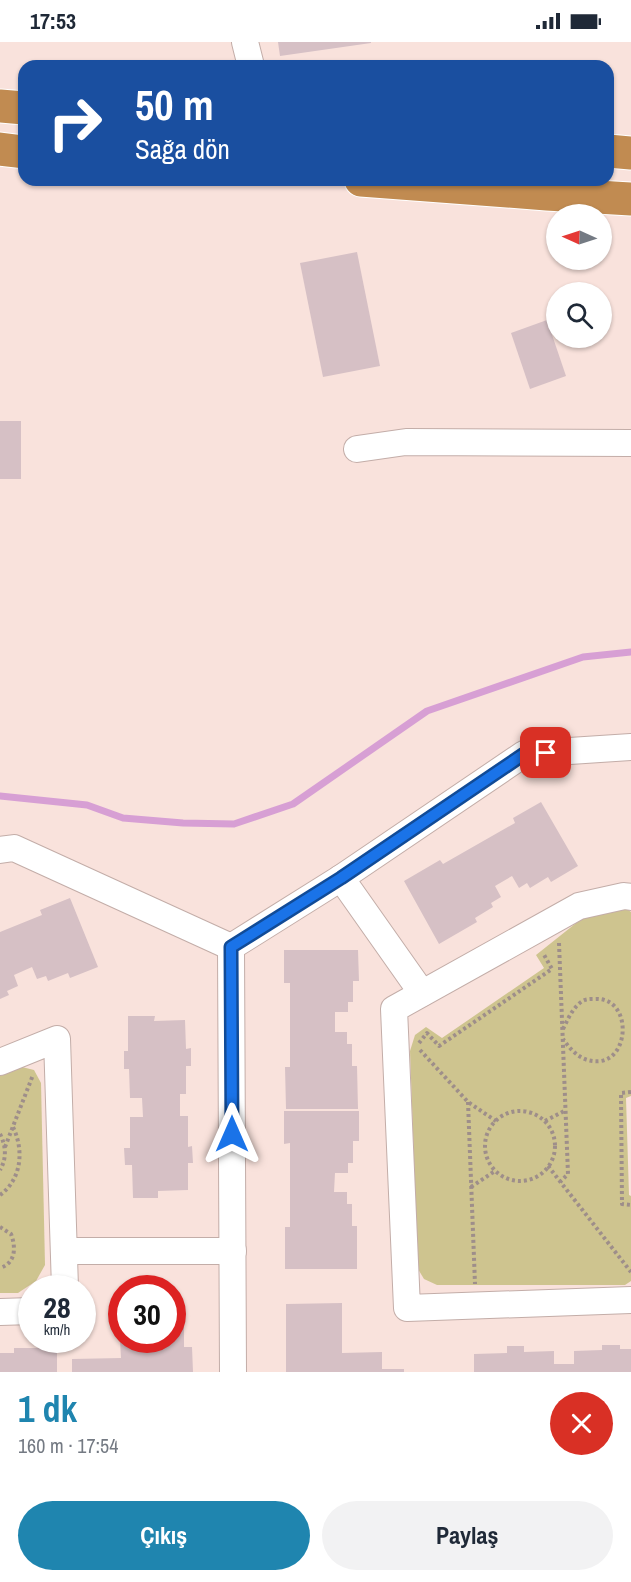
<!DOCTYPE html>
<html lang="tr">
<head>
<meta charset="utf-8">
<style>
	body { margin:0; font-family:"Archivo Narrow",sans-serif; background:#f2f2f3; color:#1f2937; height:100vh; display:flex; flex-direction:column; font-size:22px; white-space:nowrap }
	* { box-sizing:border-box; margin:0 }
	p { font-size:20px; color:#747a83 }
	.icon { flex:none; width:33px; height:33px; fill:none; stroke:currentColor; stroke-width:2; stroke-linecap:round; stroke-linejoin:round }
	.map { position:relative; height:1330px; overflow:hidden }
	.panel { display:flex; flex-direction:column; background:#fff; flex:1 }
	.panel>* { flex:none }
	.hud { position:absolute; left:18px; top:18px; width:596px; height:126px; border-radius:18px; box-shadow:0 2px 4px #0004; background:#1a4fa0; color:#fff; overflow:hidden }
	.needle { width:39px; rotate:273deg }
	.tools { position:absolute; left:546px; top:162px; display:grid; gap:12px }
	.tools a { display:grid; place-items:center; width:66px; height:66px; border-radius:50%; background:#fff; box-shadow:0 2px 4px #0004; font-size:30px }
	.speed { position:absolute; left:18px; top:1233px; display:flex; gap:12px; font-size:30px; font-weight:700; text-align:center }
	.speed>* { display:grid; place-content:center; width:78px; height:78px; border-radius:50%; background:#fff; box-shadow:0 2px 4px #0004; line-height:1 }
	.speed small { font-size:15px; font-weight:400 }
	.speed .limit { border:9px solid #d22; background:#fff; color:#111 }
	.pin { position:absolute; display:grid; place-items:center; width:51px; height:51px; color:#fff; margin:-26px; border-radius:12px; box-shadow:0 3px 9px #0006 }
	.me { position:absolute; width:66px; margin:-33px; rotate:0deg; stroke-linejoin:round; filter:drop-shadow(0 0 4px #0008) }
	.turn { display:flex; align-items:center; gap:21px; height:126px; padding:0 18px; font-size:27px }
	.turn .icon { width:78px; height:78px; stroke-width:2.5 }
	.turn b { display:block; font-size:42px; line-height:51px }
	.round { display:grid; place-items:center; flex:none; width:63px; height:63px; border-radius:32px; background:#f2f2f3 }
	.head { display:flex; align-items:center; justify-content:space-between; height:102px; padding:0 18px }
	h1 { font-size:36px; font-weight:800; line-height:45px; color:#1f85af }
	.primary-button { display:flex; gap:12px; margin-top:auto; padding:12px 18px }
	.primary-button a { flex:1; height:69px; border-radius:36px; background:#1f85af; color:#fff; font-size:24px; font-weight:800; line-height:69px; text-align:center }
	.primary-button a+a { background:#f2f2f3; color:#1f2937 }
	.status { display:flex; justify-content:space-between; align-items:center; height:42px; padding:0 30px; background:#fff; direction:ltr }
	.status svg { height:16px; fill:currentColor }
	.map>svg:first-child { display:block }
	.green { fill:#cec48f }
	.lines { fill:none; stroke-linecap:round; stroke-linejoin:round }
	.stream { stroke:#d79fd4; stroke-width:7 }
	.building { fill:#d6c0c5 }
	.minor-casing { stroke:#c3ada8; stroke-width:28 }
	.highway-casing { stroke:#fff; stroke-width:35 }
	.path { stroke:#9e8e8a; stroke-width:4; stroke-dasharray:3 3; stroke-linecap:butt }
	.minor { stroke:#fff; stroke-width:26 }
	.highway { stroke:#c18b51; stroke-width:33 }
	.route-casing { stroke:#114b97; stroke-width:15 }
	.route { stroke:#1a73e8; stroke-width:10 }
</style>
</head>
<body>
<div class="status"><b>17:53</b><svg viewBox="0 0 49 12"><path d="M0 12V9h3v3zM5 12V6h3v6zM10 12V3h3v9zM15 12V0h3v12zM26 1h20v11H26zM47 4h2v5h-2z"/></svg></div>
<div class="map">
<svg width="631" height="1330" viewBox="0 0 631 1330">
	<rect width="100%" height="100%" fill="#f9e2dc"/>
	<g class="green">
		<polygon points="626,866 631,870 631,1054 626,1056 629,1153 631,1154 631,1239 625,1243 437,1243 424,1237 418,1227 410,1009 415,993 426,985 442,996 544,926 536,913 590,870"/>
		<polygon points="22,1025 34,1028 41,1041 45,1223 36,1239 18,1251 0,1251 0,1034"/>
	</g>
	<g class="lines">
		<polyline class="stream" points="0,754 87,763 123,776 183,781 234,782 293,762 427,669 583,615 631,610"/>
	</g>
	<g class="building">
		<polygon points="278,0 371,0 371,1 280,14"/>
		<polygon points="357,210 380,324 323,335 300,221"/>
		<polygon points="547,278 566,334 530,347 511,291"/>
		<rect x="0" y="379" width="21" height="58"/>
		<polygon points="541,760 578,824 551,840 548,835 530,846 527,841 519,846 512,834 495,844 501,855 491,861 493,865 475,876 477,880 439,902 404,839 440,818 443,822 515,781 513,776"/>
		<polygon points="70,856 98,925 70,936 68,931 48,939 46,934 37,937 32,925 14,933 18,944 7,949 9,953 0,957 0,890 42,873 40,868"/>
		<polygon points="284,908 358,908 359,939 353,939 353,960 348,960 348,970 335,970 335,990 347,990 347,1002 352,1002 352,1024 357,1024 358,1067 286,1067 285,1025 290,1025 290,941 284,941"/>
		<polygon points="128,974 155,974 154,979 185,978 186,1007 191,1006 191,1024 186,1024 186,1052 180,1052 180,1074 188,1074 188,1105 192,1104 193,1121 188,1121 188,1148 158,1149 158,1156 133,1156 132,1123 125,1123 124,1106 130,1106 130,1075 143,1075 142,1056 130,1056 129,1027 124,1027 124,1009 128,1009"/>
		<polygon points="284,1069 359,1069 359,1099 353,1099 353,1121 348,1121 348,1131 335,1131 334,1150 347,1150 347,1162 352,1162 352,1184 357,1184 357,1227 285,1227 285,1185 290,1185 290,1101 284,1102"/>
		<polygon points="172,1253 179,1253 179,1285 184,1285 184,1305 192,1305 193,1330 72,1330 72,1317 121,1316 120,1298 172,1298"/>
		<polygon points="342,1261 342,1311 382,1310 382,1327 404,1327 404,1330 286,1330 286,1262"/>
		<polygon points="602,1303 620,1303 620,1307 631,1307 631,1330 474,1330 474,1312 507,1311 507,1304 524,1304 524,1310 554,1309 554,1322 574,1322 574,1309 602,1308"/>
		<polygon points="14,1306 57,1306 57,1330 0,1330 0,1311 14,1311"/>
	</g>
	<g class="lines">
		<defs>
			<g id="minor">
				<polyline points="245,0 251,24"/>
				<polyline points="357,407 406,400 631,401"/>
				<polyline points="0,808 14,806 231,905"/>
				<polyline points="341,836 422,951"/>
				<polyline points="631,855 624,854 579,864 394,967 407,1266 631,1258"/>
				<polyline points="0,1020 57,997 65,1246"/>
				<polyline points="64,1209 233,1209"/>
				<polyline points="0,1270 32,1269"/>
				<polyline points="233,1330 231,905 341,836 524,712 631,705"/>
			</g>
			<g id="highway">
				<polyline points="0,64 24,66"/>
				<polyline points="0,107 24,110"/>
				<polyline points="608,109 631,111"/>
				<polyline points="361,138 547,152 631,157"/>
			</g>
		</defs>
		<use href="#minor" class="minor-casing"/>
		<use href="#highway" class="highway-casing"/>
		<g class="path">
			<polyline points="559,901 568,1132 560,1140"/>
			<path d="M563,987C568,977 572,967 581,960C585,957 589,957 594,957C631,954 631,1014 601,1019C583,1021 573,1011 563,997"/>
			<polyline points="419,1001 427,991 439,1004 552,927 543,911"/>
			<polyline points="420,1008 468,1060 496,1079"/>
			<polyline points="631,1050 621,1051 622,1162 631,1163"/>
			<polyline points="468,1060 475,1242"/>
			<circle cx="520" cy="1104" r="35"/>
			<polyline points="545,1079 566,1068"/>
			<path d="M0,1092C6,1104 7,1116 0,1128"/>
			<polyline points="5,1105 33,1033"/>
			<polyline points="548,1124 631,1230"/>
			<polyline points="471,1145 495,1129"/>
			<path d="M0,1153C22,1137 24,1108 13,1085"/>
			<path d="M0,1185L11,1192C16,1205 16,1221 0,1226"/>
		</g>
		<use href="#minor" class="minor"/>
		<use href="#highway" class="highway"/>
	</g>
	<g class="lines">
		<defs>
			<polyline id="route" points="232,1092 231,905 341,836 524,712 546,711"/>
		</defs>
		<use href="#route" class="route-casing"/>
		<use href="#route" class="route"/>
	</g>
</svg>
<div class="tools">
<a><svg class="needle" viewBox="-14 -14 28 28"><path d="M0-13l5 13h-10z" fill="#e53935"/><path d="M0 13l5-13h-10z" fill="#747a83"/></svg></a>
<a><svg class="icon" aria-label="search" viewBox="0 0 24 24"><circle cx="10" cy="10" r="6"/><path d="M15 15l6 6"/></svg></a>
</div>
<div class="speed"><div>28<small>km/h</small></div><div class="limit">30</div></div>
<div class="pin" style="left:546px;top:711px;background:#d93025"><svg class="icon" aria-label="arrive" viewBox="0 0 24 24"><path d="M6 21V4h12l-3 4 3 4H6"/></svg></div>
<svg class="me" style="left:232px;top:1092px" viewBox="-20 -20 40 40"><path d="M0-17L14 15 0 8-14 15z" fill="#1a73e8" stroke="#fff" stroke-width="4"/></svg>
<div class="hud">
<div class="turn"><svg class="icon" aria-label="right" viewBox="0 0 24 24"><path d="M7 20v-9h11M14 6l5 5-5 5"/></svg><div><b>50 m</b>Sağa dön</div></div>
</div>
</div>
<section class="panel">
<div class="head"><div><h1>1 dk</h1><p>160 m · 17:54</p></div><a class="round" style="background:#d93025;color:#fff"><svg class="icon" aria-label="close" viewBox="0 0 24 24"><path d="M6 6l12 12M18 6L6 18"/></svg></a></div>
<div class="primary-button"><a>Çıkış</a><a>Paylaş</a></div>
</section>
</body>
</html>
